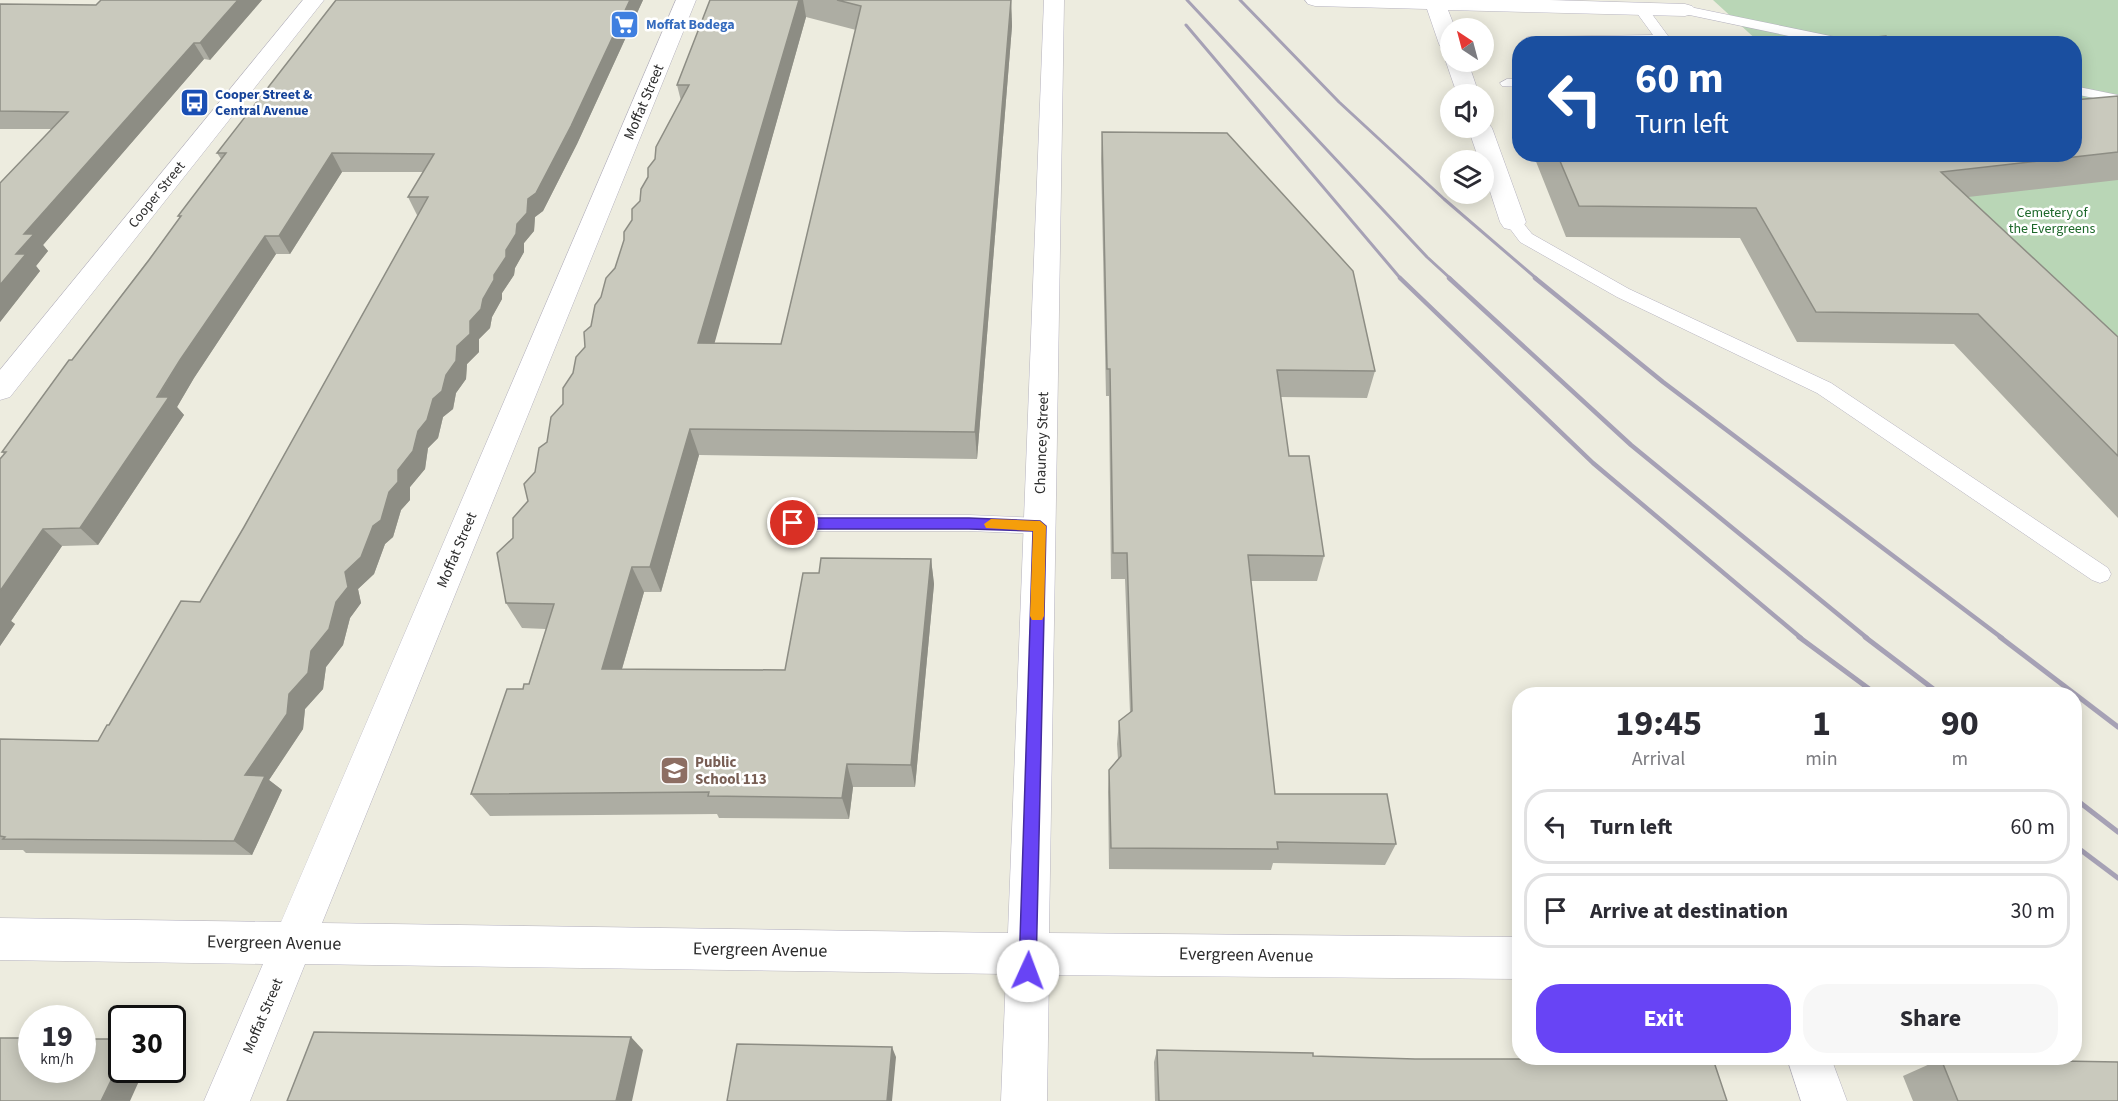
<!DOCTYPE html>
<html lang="en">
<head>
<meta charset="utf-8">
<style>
	body { margin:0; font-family:"Source Sans 3",sans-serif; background:#f7f7f7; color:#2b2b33; height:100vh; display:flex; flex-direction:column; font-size:22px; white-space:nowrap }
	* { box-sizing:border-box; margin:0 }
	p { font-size:20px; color:#7c7c81 }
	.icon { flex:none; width:33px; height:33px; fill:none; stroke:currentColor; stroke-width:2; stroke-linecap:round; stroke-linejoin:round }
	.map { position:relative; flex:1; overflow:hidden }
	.drawer { position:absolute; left:1512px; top:687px; width:570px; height:378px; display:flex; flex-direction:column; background:#fff; border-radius:24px; box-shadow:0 3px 15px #0003 }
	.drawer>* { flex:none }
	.guide { position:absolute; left:1512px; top:36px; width:570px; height:126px; border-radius:24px; box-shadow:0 3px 15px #0003; background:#1a4fa0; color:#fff; overflow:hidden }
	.needle { width:39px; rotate:324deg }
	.buttons { position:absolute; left:1440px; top:18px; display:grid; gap:12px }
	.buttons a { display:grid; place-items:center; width:54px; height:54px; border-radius:50%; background:#fff; box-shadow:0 3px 15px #0003; font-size:30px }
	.speed { position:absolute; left:18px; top:1005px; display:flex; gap:12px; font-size:30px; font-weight:700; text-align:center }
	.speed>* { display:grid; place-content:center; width:78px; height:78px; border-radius:50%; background:#fff; box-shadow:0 3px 15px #0003; line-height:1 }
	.speed small { font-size:15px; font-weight:400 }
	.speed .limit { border:3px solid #111; border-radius:9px; background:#fff; color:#111 }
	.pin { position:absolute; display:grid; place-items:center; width:51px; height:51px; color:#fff; margin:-26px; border:3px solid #fff; border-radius:50%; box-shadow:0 2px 6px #0007 }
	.me { position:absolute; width:66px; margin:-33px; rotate:2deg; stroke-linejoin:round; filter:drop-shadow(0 0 4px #0008) }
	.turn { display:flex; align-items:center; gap:21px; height:126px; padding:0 24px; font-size:27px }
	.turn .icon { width:78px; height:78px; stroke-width:2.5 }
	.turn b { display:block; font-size:42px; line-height:51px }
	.eta { display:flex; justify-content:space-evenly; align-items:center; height:102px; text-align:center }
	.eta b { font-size:36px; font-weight:700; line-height:42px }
	.action { display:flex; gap:12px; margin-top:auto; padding:12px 24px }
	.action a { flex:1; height:69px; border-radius:24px; background:#6844f5; color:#fff; font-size:24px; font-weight:700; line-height:69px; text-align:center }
	.action a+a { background:#f7f7f7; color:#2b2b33 }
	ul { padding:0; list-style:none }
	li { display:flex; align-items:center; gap:18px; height:75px; margin:0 12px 9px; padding:0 12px; border:3px solid #e1e1e2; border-radius:24px }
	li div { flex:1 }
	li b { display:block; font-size:22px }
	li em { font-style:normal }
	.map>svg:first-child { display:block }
	.cemetery { fill:#b9d6b6 }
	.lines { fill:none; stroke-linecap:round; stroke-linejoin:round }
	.service-casing { stroke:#b5b2bf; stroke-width:1 }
	.minor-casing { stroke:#b5b2bf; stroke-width:1 }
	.secondary-casing { stroke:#b5b2bf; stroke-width:1 }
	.service { fill:#fff; fill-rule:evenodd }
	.minor { fill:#fff; fill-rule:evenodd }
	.secondary { fill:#fff; fill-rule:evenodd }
	.rail-far2 { stroke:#a6a1b5; stroke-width:3 }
	.rail-far1 { stroke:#a6a1b5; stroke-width:4.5 }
	.rail { stroke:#a6a1b5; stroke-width:5 }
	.wall { fill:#adada3; fill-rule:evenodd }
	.shaded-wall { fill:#8d8d84 }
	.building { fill:#c9c9bd; stroke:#8d8d84; stroke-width:1.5 }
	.route { fill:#6844f5; stroke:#442c9f; stroke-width:1.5 }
	.slow { fill:#f59e0b }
	.labels { text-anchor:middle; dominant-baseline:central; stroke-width:5; stroke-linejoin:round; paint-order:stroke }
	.far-shop-label { font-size:14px; font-weight:bold; fill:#366cbe; stroke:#fff; text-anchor:start }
	.far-transit-label { font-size:14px; font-weight:bold; fill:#164399; stroke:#fff; text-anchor:start }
	.far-street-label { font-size:14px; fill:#2c2c2c; stroke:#fff }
	.far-park-label { font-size:14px; fill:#1d682a; stroke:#fff }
	.street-label { font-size:15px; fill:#2c2c2c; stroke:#fff }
	.education-label { font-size:15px; font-weight:bold; fill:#785e54; stroke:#fff; text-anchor:start }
	.near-street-label { font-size:18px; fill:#2c2c2c; stroke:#fff }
</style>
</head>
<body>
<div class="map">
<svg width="2118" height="1101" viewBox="0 0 2118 1101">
	<rect width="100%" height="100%" fill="#edecdf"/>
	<polygon class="cemetery" points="1713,0 2118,0 2118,378 1881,155 2074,154 2074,44 1760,43"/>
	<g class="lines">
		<defs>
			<g id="service">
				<polygon points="1641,5 1646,6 1674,44 1523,44 1521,41 1528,37 1653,35 1634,9"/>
				<polygon points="1685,6 1850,40 1857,44 1827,44 1680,13 1678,10 1680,7"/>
				<polygon points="1507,79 1520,79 1520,87 1502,86 1500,83"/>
				<polygon points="2074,86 2118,95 2118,103 2074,94"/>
				<polygon points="1513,217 1519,218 1532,234 1629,289 1831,383 2108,568 2111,574 2108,580 2100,583 2092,580 1817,393 1617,297 1520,242 1505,222"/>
				<polygon points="793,515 969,515 1040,518 1047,520 1050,526 1047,532 1040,534 969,531 793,531 786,529 783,523 786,517"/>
			</g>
			<g id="minor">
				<polygon points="676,0 696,0 322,923 1008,933 1044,0 1064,0 1049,933 1520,937 1520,979 1049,975 1047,1101 1001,1101 1006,974 305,964 250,1101 204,1101 263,964 0,960 0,918 281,922"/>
				<polygon points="1305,0 1549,0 1685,4 1692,6 1696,10 1692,14 1685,16 1448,10 1455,28 1450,28 1450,51 1442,49 1439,44 1427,9 1315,6 1308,4"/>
				<polygon points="1450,57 1450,62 1468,62 1479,94 1457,94 1446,62"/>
				<polygon points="1484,122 1488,123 1492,128 1526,222 1522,228 1513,230 1504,228 1500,222 1484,173 1484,160 1479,160 1468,128 1484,128"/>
				<polygon points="1787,1058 1831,1058 1847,1101 1801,1101"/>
			</g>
			<polygon id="secondary" points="303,0 324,0 10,397 0,400 0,370"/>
		</defs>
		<use href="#service" class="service-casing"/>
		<use href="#minor" class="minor-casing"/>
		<use href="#secondary" class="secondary-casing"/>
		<use href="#service" class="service"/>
		<use href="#minor" class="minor"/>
		<use href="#secondary" class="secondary"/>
		<g class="rail-far2">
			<polyline points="1187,0 1427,257 1451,279"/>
			<polyline points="1240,0 1339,102 1444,199 1537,279"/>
			<polyline points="1186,25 1401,279"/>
		</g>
		<g class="rail-far1">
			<polyline points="1400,278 1593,463 1801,638"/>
			<polyline points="1449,278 1631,445 1867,638"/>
			<polyline points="1535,278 1663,382 2002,638"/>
		</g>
		<g class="rail">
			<polyline points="1799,637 1876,694"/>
			<polyline points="1865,637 1940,694"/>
			<polyline points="2000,637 2118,727"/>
			<polyline points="2074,798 2118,832"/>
			<polyline points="2074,845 2118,878"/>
		</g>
	</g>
	<g class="wall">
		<polygon points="101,0 262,0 210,60 204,59 43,245 48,251 36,266 40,271 0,322 0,183 52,129 0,129 0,4 96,5"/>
		<polygon points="336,0 643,0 577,144 543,211 535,217 534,231 524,243 524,252 515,268 514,275 502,293 502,299 492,317 490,328 479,339 479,352 467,364 466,379 456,393 453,409 443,417 438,438 428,448 425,469 410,487 410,500 401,510 393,537 385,544 374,574 358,589 361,603 350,618 343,645 326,667 323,689 305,709 303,729 269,780 282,790 252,855 26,853 23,850 0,850 0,739 98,741 200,602 244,527 418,215 417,215 408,197 423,172 342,172 290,254 276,254 194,378 177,407 184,415 98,545 62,546 11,621 15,624 0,646 4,454 2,452 180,218 178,216 221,159 217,153"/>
		<path d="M710,0H1011L1012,26L977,459L699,455L661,592H644L622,669L785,670L819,573L931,559L934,584L915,787H853L849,819L719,818L717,814L490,816L471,794L523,689L529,684L546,629L522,628L506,603L513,538L528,501L535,472L563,404L573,373L585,347L591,326L601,297L615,268L640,201L655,159L681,101L677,85ZM806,17L856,30L781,344L714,343Z"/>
		<polygon points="2118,96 2118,180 1968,197 2118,337 2118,518 1954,344 1797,342 1740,238 1566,237 1533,154 2074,154"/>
		<polygon points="1520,100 1520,120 1516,111"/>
		<polygon points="1102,132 1375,371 1367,398 1280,397 1289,456 1324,556 1317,581 1251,581 1275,794 1396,844 1385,865 1273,863 1271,870 1109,869 1108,792 1109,770 1118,759 1117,744 1119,721 1130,713 1125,579 1111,579 1109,396 1106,396 1101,159"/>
		<polygon points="1157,1050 1313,1056 1727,1101 1155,1101 1154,1062"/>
		<polygon points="1941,1059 2118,1101 1913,1101 1903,1076"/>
	</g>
	<g class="shaded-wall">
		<polygon points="238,0 262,0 210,60 200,43"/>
		<polygon points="630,0 643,0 577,144 543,211 535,217 534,231 524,243 524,252 515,268 514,275 502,293 502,299 492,317 490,328 479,339 479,352 467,364 466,379 456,393 453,409 443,417 438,438 428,448 425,469 410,487 410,500 401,510 393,537 385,544 374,574 358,589 361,603 350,618 343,645 326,667 323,689 305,709 303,729 269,780 282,790 252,855 234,841 245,775 311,651 336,602 345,572 373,526 398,470 433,399 446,375 457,346 470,321 483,299 494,275 506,250 528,199"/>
		<polygon points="799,0 803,0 806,17 707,370 698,343"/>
		<polygon points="1011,0 1012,26 977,459 975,432"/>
		<polygon points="194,43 204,59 43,245 48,251 36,266 40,271 0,322 0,285 16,254 24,234"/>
		<polygon points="332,153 342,172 290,254 279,236"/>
		<polygon points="265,236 276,254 194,378 177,407 184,415 98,545 80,528 180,360"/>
		<polygon points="690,429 699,455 661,592 650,567"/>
		<polygon points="43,529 62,546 11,621 15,624 0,646 0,591"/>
		<polygon points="931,559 934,584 915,787 911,765"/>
		<polygon points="632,567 644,592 615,693 602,669"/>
		<polygon points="847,764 853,787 849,819 842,798"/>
		<polygon points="631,1037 643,1050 632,1101 616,1101"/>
		<polygon points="892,1047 896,1057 892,1101 887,1101"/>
		<polygon points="122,1058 122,1070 144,1070 130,1101 101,1101"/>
	</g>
	<g class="building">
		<polygon points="101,0 238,0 200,43 194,43 24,234 34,234 16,254 26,254 0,285 0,183 68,112 0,111 0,4 96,5"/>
		<polygon points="336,0 630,0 571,126 536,193 528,199 527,213 517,224 516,234 506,250 506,257 494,275 494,280 483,299 481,309 470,321 470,334 457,346 456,361 446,375 442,391 433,399 427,420 418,431 413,451 398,470 398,482 389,492 381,520 373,526 361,557 345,572 348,587 336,602 329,629 311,651 308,673 289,694 287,714 245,775 265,776 234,841 3,839 5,837 0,836 0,739 98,741 107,725 109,725 181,601 200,602 244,527 428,197 408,197 434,154 332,153 279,236 265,236 180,360 157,397 169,397 80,528 43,529 0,591 0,459 6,452 2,452 69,360 72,360 149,260 181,216 178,216 226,153 217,153"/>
		<polygon points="710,0 799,0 698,343 781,344 861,6 837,0 1011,0 975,432 690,429 650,567 632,567 602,669 785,670 803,573 819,573 821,558 931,559 911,765 847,764 842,798 708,796 709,792 471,794 507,689 523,689 524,684 529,684 554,604 506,603 497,553 513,538 513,518 528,501 524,484 535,472 539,448 547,442 551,417 563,404 563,388 573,373 576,357 585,347 584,332 591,326 595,305 601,297 606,278 615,268 624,240 624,232 632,220 632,209 640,201 641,189 648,177 648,168 655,159 656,147 689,85 677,85"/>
		<polygon points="1886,36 1895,44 1839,44 1836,41"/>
		<polygon points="2118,96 2118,152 1941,172 2118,337 2118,456 1978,314 1816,312 1756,208 1579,206 1557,154 2074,154 2074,100"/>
		<polygon points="1102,132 1227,133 1353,271 1375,371 1277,370 1289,456 1309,456 1324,556 1248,555 1275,794 1387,794 1396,844 1277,842 1278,849 1111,848 1109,770 1121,756 1119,721 1132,711 1127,553 1113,553 1110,369 1107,369"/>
		<polygon points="314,1032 631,1037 616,1101 287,1101"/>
		<polygon points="0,1038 32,1038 32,1070 82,1070 82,1039 122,1039 122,1058 101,1101 0,1101"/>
		<polygon points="737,1044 892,1047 887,1101 727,1101"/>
		<polygon points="1157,1050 1313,1053 1313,1056 1415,1059 1713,1059 1727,1101 1159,1101"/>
		<polygon points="1941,1059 2118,1062 2118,1101 1958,1101"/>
	</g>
	<polygon class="route" points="793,518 969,518 1040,521 1046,526 1036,971 1034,978 1028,980 1021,978 1019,971 1033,531 969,529 793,529 786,523"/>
	<polygon class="slow" points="991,519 1040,521 1046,526 1044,616 1042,620 1032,620 1030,616 1033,531 986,528 984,524"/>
	<defs>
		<symbol id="supermarket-square" viewBox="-11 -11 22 22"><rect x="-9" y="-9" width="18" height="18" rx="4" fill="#3f7fe0" stroke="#fff"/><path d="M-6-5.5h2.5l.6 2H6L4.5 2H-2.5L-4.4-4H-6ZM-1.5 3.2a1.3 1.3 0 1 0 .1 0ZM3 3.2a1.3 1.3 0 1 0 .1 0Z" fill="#fff"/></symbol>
		<symbol id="bus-square" viewBox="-11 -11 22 22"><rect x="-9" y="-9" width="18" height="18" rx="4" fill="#1a4fb4" stroke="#fff"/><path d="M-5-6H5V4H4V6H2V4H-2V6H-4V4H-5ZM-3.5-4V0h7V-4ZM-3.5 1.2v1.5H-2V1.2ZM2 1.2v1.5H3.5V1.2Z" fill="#fff"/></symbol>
		<symbol id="school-square" viewBox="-11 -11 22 22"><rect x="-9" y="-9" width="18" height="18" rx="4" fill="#8d6e63" stroke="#fff"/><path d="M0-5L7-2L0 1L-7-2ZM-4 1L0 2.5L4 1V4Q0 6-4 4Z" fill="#fff"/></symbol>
	</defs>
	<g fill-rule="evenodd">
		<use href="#supermarket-square" x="608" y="8" width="33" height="33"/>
		<use href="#bus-square" x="178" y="86" width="33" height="33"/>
		<use href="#school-square" x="658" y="754" width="33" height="33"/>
	</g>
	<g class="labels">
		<g class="far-shop-label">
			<text x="646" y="25">Moffat Bodega</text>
		</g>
		<g class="far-transit-label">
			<text x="215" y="95">Cooper Street &amp;<tspan x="215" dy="16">Central Avenue</tspan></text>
		</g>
		<g class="far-street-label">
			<text transform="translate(157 195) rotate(-51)">Cooper Street</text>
		</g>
		<g class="far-park-label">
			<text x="2052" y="213">Cemetery of<tspan x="2052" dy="16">the Evergreens</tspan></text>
		</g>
		<g class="street-label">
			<text transform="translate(644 102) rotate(-67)">Moffat Street</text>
			<text transform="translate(1042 443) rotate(-88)">Chauncey Street</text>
			<text transform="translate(457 550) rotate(-67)">Moffat Street</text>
			<text transform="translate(263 1016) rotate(-67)">Moffat Street</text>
		</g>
		<g class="education-label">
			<text x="695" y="762">Public<tspan x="695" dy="17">School 113</tspan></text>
		</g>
		<g class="near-street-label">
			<text transform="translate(274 943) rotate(1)">Evergreen Avenue</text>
			<text transform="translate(760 950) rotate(1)">Evergreen Avenue</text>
			<text transform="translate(1246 955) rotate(1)">Evergreen Avenue</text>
		</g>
	</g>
</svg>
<div class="buttons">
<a><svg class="needle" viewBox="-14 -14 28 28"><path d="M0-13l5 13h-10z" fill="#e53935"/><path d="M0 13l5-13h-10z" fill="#7c7c81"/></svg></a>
<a><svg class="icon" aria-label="sound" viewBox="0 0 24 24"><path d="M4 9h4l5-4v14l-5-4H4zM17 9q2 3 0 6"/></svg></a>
<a><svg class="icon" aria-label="layers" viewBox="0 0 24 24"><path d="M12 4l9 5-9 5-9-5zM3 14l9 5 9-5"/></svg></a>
</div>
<div class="speed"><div>19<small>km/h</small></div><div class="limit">30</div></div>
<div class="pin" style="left:793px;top:523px;background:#d93025"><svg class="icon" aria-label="arrive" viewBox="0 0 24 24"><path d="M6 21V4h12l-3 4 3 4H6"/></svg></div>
<svg class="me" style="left:1028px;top:971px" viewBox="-20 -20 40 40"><circle r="19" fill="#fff"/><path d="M0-13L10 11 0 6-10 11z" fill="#6844f5"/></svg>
<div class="guide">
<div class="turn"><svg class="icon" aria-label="left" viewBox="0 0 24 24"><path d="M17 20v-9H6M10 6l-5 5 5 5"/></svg><div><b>60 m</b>Turn left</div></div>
</div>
<section class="drawer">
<div class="eta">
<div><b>19:45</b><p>Arrival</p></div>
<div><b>1</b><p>min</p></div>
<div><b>90</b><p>m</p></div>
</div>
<ul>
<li><svg class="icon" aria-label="left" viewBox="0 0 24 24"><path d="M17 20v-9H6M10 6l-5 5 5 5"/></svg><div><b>Turn left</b></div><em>60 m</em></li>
<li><svg class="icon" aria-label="arrive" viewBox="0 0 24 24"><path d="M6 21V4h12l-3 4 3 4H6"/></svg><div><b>Arrive at destination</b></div><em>30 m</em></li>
</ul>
<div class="action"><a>Exit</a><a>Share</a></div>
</section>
</div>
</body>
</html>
